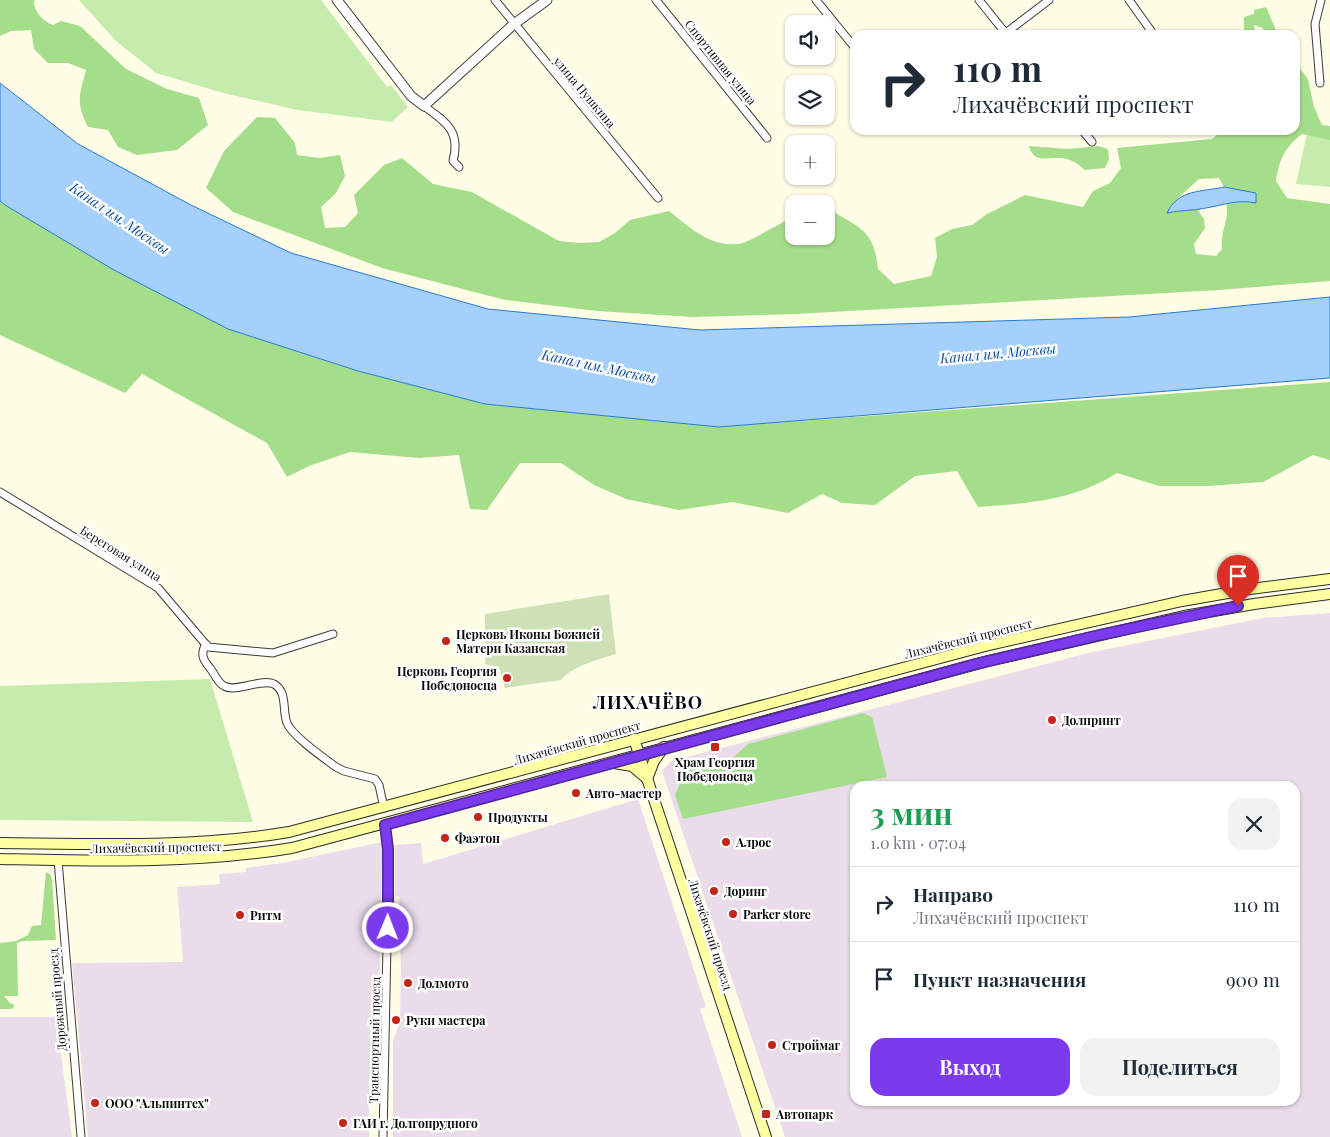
<!DOCTYPE html>
<html lang="ru">
<head>
<meta charset="utf-8">
<style>
	body { margin:0; font-family:"Playfair Display",serif; background:#f2f2f3; color:#1f2937; height:100vh; display:flex; flex-direction:column; font-size:19px; white-space:nowrap }
	* { box-sizing:border-box; margin:0 }
	p { font-size:16px; color:#747a83 }
	.icon { flex:none; width:28px; height:28px; fill:none; stroke:currentColor; stroke-width:2; stroke-linecap:round; stroke-linejoin:round }
	.map { position:relative; flex:1; overflow:hidden }
	.details { position:absolute; left:850px; top:781px; width:450px; height:325px; display:flex; flex-direction:column; background:#fff; border-radius:15px; box-shadow:0 1px 4px #0004 }
	.details>* { flex:none }
	.top-card { position:absolute; left:850px; top:30px; width:450px; height:105px; border-radius:15px; box-shadow:0 1px 4px #0004; background:#fff; color:#1f2937; overflow:hidden }
	.tools { position:absolute; left:785px; top:15px; display:grid; gap:10px }
	.tools a { display:grid; place-items:center; width:50px; height:50px; border-radius:10px; background:#fff; box-shadow:0 1px 4px #0004; font-size:25px }
	.pin { position:absolute; display:grid; place-items:center; width:42px; height:42px; color:#fff; margin:-51px -21px; border-radius:50% 50% 50% 0; rotate:-45deg; box-shadow:0 0 5px #0007 }
	.pin .icon { rotate:45deg }
	.me { position:absolute; width:55px; margin:-28px; rotate:1deg; stroke-linejoin:round; filter:drop-shadow(0 0 4px #0008) }
	.turn { display:flex; align-items:center; gap:18px; height:105px; padding:0 20px; font-size:22px }
	.turn .icon { width:65px; height:65px; stroke-width:2.5 }
	.turn b { display:block; font-size:35px; line-height:42px }
	.round { display:grid; place-items:center; flex:none; width:52px; height:52px; border-radius:15px; background:#f2f2f3 }
	.overview { display:flex; align-items:center; justify-content:space-between; height:85px; padding:0 20px }
	h1 { font-size:30px; font-weight:700; line-height:38px; color:#1e9e55 }
	.cta { display:flex; gap:10px; margin-top:auto; padding:10px 20px }
	.cta a { flex:1; height:58px; border-radius:15px; background:#7c3aed; color:#fff; font-size:20px; font-weight:700; line-height:58px; text-align:center }
	.cta a+a { background:#f2f2f3; color:#1f2937 }
	ul { padding:0; list-style:none }
	li { display:flex; align-items:center; gap:15px; height:75px; padding:0 20px; border-top:1px solid #e0e1e3 }
	li div { flex:1 }
	li b { display:block; font-size:19px }
	li em { font-style:normal }
	.map>svg:first-child { display:block }
	.industrial { fill:#eadcea; fill-rule:evenodd }
	.green { fill:#c5ecad }
	.forest { fill:#a5de8b; fill-rule:evenodd }
	.cemetery { fill:#cee1b6 }
	.water { fill:#a5d0fc; stroke:#267ad9 }
	.lines { fill:none; stroke-linecap:round; stroke-linejoin:round }
	.minor-casing { stroke:#3c3c3c; stroke-width:9 }
	.tertiary-casing { stroke:#3c3c3c; stroke-width:11 }
	.secondary-casing { stroke:#2b2b2b; stroke-width:12 }
	.minor { stroke:#fff; stroke-width:7 }
	.tertiary { stroke:#fff; stroke-width:9 }
	.secondary { stroke:#fdffa1; stroke-width:10 }
	.route-casing { stroke:#51269a; stroke-width:12 }
	.route { stroke:#7c3aed; stroke-width:9 }
	.poi-dot { fill:#c42517; stroke:#fff; stroke-width:2 }
	.labels { text-anchor:middle; dominant-baseline:central; stroke-width:5; stroke-linejoin:round; paint-order:stroke }
	.street-label { font-size:12px; fill:#090909; stroke:#fff }
	.poi-label { font-size:12px; font-weight:bold; fill:#090909; stroke:#fff; text-anchor:start }
	.water-label { font-size:14px; font-style:italic; fill:#0a4ca4; stroke:#fff }
	.district-label { font-size:18px; font-weight:bold; letter-spacing:1px; fill:#090909; stroke:#fff }
</style>
</head>
<body>
<div class="map">
<svg width="1330" height="1137" viewBox="0 0 1330 1137">
	<rect width="100%" height="100%" fill="#fffde6"/>
	<g class="industrial">
		<path d="M1330,613V1137H785L662,771L671,761L1088,653L1263,618ZM855,786H1295V1101H855Z"/>
		<polygon points="638,799 706,1007 700,1009 742,1137 393,1137 393,1041 400,1021 401,970 399,897 395,896 395,845 421,843 423,864"/>
		<polygon points="382,842 378,1079 369,1080 369,1137 88,1137 72,963 183,962 177,887 220,884 219,874 246,872 246,868 282,863"/>
		<polygon points="0,1017 56,1017 72,1137 0,1137"/>
	</g>
	<g class="green">
		<polygon points="79,0 321,0 387,87 391,85 408,107 392,122 298,110 223,93 156,73 116,41"/>
		<polygon points="1307,133 1330,136 1330,187 1296,184"/>
		<polygon points="210,679 253,822 0,820 0,686"/>
	</g>
	<g class="forest">
		<path d="M0,0H34C33,11 43,21 53,25L61,21L80,26L126,69L167,89L199,98L208,125L177,150L137,155L118,147L108,130L88,127C76,103 79,95 86,70L68,63H48L34,49L31,30L11,31L0,36Z"/>
		<polygon points="1266,7 1278,35 1265,35 1263,28 1254,25 1255,35 1244,35 1244,17 1254,14 1254,10"/>
		<path d="M1295,62L1308,79L1314,107L1322,125L1330,126V140L1302,134C1285,147 1279,160 1276,181L1287,198L1330,204V281L1219,290L796,314L693,317L597,311L505,300L382,268L233,212L206,188L224,151L257,117L275,118L295,143L297,155L319,158L340,155L345,176L336,193L321,207L325,228L345,227L358,213L354,195L384,165L402,158L433,184L472,192L559,241L579,243L599,242L615,233L630,220L669,211C689,227 710,247 738,244C750,243 780,222 794,217V236H826V212L832,211C862,229 874,231 878,269L894,284L931,276L937,257L935,238L952,229L972,225L987,214L1025,195L1083,207L1093,191L1110,183L1121,168L1117,148L1212,139L1223,130H1295ZM1219,178L1224,187L1256,193V202H1226C1230,221 1220,229 1222,249L1216,256L1196,254L1194,244L1205,228L1204,219L1197,209L1168,213L1178,198L1199,179Z"/>
		<path d="M1029,146L1068,149L1098,146L1108,149L1109,159L1105,168L1085,170C1078,164 1070,158 1060,158C1047,157 1034,164 1029,146Z"/>
		<path d="M0,201L228,329L358,371L485,404L719,427L1330,382V460L1313,455L1263,482L1208,486H1159L1117,473C1073,501 1029,503 978,507L957,471L915,476L875,505L842,503L822,494L788,513L732,502L679,510L626,499L594,485L561,463H520L487,510L470,509L459,455L419,458L350,452L309,466L287,477L267,443L142,374L125,393L0,335Z"/>
		<polygon points="863,713 872,717 887,777 683,819 675,795 686,770 727,763 748,744"/>
		<polygon points="46,872 50,874 52,879 56,940 23,941 17,943 18,996 4,996 10,1003 15,1005 12,1009 0,1009 0,943 16,941 28,935 32,926 41,925"/>
	</g>
	<path class="cemetery" d="M609,594L616,654C597,660 574,665 561,680L505,688L499,667L485,664V614Z"/>
	<g class="water">
		<polygon points="0,83 78,144 191,205 291,253 488,309 700,330 1129,317 1330,297 1330,378 719,427 485,404 358,371 228,329 114,270 5,205 0,201"/>
		<path d="M1224,187L1256,193V203C1237,199 1224,205 1206,208C1193,211 1180,210 1167,213C1178,189 1202,192 1224,187Z"/>
	</g>
	<g class="lines">
		<defs>
			<g id="minor">
				<polyline points="495,0 658,198"/>
				<polyline points="656,0 767,138"/>
				<polyline points="816,0 855,48"/>
				<polyline points="979,0 1007,35"/>
				<polyline points="1129,0 1154,35"/>
				<polyline points="1003,35 1049,0"/>
				<polyline points="1320,83 1315,24 1321,0"/>
				<path d="M424,106C446,122 461,131 453,161L459,167"/>
				<polyline points="1082,130 1092,142"/>
				<polyline points="0,492 158,588 208,647 273,653 333,634"/>
				<path d="M206,644C200,654 203,660 210,668C214,673 218,683 224,686C236,693 261,678 274,684C288,692 282,711 287,723C292,736 324,758 336,767L344,771L375,779L379,785L384,808"/>
				<polyline points="58,860 81,1137"/>
				<polyline points="383,1137 388,896 388,849 385,825"/>
			</g>
			<polyline id="tertiary" points="337,0 411,96 424,106 514,24 547,0"/>
			<g id="secondary">
				<polyline points="634,739 766,1137"/>
				<polyline points="614,763 632,766 645,777"/>
				<polyline points="647,779 654,761 664,747"/>
				<path d="M0,843C97,844 193,848 289,832L985,646L1182,601L1250,589L1330,579"/>
				<path d="M0,859C98,861 195,864 292,848L988,661L1184,616L1254,604L1330,594"/>
			</g>
		</defs>
		<use href="#minor" class="minor-casing"/>
		<use href="#tertiary" class="tertiary-casing"/>
		<use href="#secondary" class="secondary-casing"/>
		<use href="#minor" class="minor"/>
		<use href="#tertiary" class="tertiary"/>
		<use href="#secondary" class="secondary"/>
	</g>
	<g class="lines">
		<defs>
			<polyline id="route" points="388,928 388,849 385,825 976,664 1104,634 1238,606"/>
		</defs>
		<use href="#route" class="route-casing"/>
		<use href="#route" class="route"/>
	</g>
	<g class="poi-dot">
		<circle cx="446" cy="641" r="5"/>
		<circle cx="507" cy="678" r="5"/>
		<circle cx="1052" cy="720" r="5"/>
		<rect x="710" y="742" width="10" height="10" rx="2.5"/>
		<circle cx="576" cy="793" r="5"/>
		<circle cx="478" cy="817" r="5"/>
		<circle cx="445" cy="838" r="5"/>
		<circle cx="726" cy="842" r="5"/>
		<circle cx="714" cy="891" r="5"/>
		<circle cx="733" cy="914" r="5"/>
		<circle cx="240" cy="915" r="5"/>
		<circle cx="408" cy="983" r="5"/>
		<circle cx="396" cy="1020" r="5"/>
		<circle cx="772" cy="1045" r="5"/>
		<circle cx="95" cy="1103" r="5"/>
		<rect x="761" y="1109" width="10" height="10" rx="2.5"/>
		<circle cx="343" cy="1123" r="5"/>
	</g>
	<g class="labels">
		<g class="street-label">
			<text transform="translate(721 62) rotate(51)">Спортивная улица</text>
			<text transform="translate(585 92) rotate(50)">улица Пушкина</text>
			<text transform="translate(121 553) rotate(32)">Береговая улица</text>
			<text transform="translate(968 638) rotate(-14)">Лихачёвский проспект</text>
			<text transform="translate(577 742) rotate(-16)">Лихачёвский проспект</text>
			<text transform="translate(156 847) rotate(-1)">Лихачёвский проспект</text>
			<text transform="translate(711 934) rotate(72)">Лихачёвский проезд</text>
			<text transform="translate(57 1000) rotate(-95)">Дорожный проезд</text>
			<text transform="translate(374 1040) rotate(-89)">Транспортный проезд</text>
		</g>
		<g class="poi-label">
			<text x="456" y="634">Церковь Иконы Божией<tspan x="456" dy="14">Матери Казанская</tspan></text>
			<text x="497" y="671" text-anchor="end">Церковь Георгия<tspan x="497" dy="14">Победоносца</tspan></text>
			<text x="1062" y="720">Долпринт</text>
			<text x="715" y="762" text-anchor="middle">Храм Георгия<tspan x="715" dy="14">Победоносца</tspan></text>
			<text x="586" y="793">Авто-мастер</text>
			<text x="488" y="817">Продукты</text>
			<text x="455" y="838">Фаэтон</text>
			<text x="736" y="842">Алрос</text>
			<text x="724" y="891">Доринг</text>
			<text x="743" y="914">Parker store</text>
			<text x="250" y="915">Ритм</text>
			<text x="418" y="983">Долмото</text>
			<text x="406" y="1020">Руки мастера</text>
			<text x="782" y="1045">Строймаг</text>
			<text x="105" y="1103">ООО "Альпинтех"</text>
			<text x="776" y="1114">Автопарк</text>
			<text x="353" y="1123">ГАИ г. Долгопрудного</text>
		</g>
		<g class="water-label">
			<text transform="translate(120 218) rotate(34)">Канал им. Москвы</text>
			<text transform="translate(998 353) rotate(-5)">Канал им. Москвы</text>
			<text transform="translate(599 366) rotate(12)">Канал им. Москвы</text>
		</g>
		<g class="district-label">
			<text x="648" y="702">ЛИХАЧЁВО</text>
		</g>
	</g>
</svg>
<div class="tools">
<a><svg class="icon" aria-label="sound" viewBox="0 0 24 24"><path d="M4 9h4l5-4v14l-5-4H4zM17 9q2 3 0 6"/></svg></a>
<a><svg class="icon" aria-label="layers" viewBox="0 0 24 24"><path d="M12 4l9 5-9 5-9-5zM3 14l9 5 9-5"/></svg></a>
<a>+</a>
<a>−</a>
</div>
<div class="pin" style="left:1238px;top:606px;background:#d93025"><svg class="icon" aria-label="arrive" viewBox="0 0 24 24"><path d="M6 21V4h12l-3 4 3 4H6"/></svg></div>
<svg class="me" style="left:388px;top:928px" viewBox="-20 -20 40 40"><circle r="17" fill="#7c3aed" stroke="#fff" stroke-width="3"/><path d="M0-11L8 9 0 5-8 9z" fill="#fff"/></svg>
<div class="top-card">
<div class="turn"><svg class="icon" aria-label="right" viewBox="0 0 24 24"><path d="M7 20v-9h11M14 6l5 5-5 5"/></svg><div><b>110 m</b>Лихачёвский проспект</div></div>
</div>
<section class="details">
<div class="overview"><div><h1>3 мин</h1><p>1.0 km · 07:04</p></div><a class="round"><svg class="icon" aria-label="close" viewBox="0 0 24 24"><path d="M6 6l12 12M18 6L6 18"/></svg></a></div>
<ul>
<li><svg class="icon" aria-label="right" viewBox="0 0 24 24"><path d="M7 20v-9h11M14 6l5 5-5 5"/></svg><div><b>Направо</b><p>Лихачёвский проспект</p></div><em>110 m</em></li>
<li><svg class="icon" aria-label="arrive" viewBox="0 0 24 24"><path d="M6 21V4h12l-3 4 3 4H6"/></svg><div><b>Пункт назначения</b></div><em>900 m</em></li>
</ul>
<div class="cta"><a>Выход</a><a>Поделиться</a></div>
</section>
</div>
</body>
</html>
